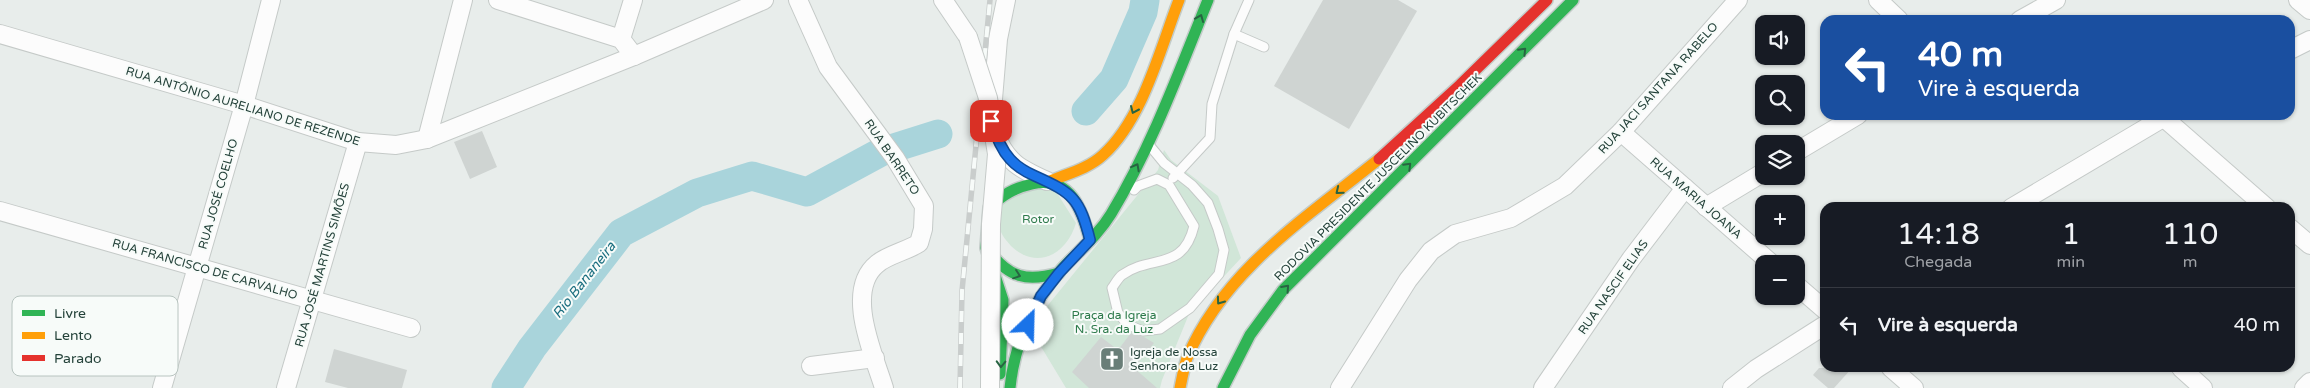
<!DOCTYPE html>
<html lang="pt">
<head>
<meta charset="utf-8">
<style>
	body { margin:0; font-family:"Varela Round",sans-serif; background:#242831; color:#f1f3f6; height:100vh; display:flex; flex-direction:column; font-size:19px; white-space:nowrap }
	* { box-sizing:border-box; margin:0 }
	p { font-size:16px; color:#9ea1a6 }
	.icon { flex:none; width:28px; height:28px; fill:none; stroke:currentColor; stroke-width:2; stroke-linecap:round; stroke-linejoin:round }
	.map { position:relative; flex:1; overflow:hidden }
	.sheet { position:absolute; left:1820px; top:202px; width:475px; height:170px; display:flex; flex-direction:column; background:#171b24; border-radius:15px; box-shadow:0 1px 4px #0004 }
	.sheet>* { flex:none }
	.hud { position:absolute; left:1820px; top:15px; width:475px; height:105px; border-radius:15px; box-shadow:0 1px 4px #0004; background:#1a4fa0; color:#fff; overflow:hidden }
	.controls { position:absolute; left:1755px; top:15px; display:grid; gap:10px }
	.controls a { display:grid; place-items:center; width:50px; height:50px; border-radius:10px; background:#171b24; box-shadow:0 1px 4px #0004; font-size:25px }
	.pin { position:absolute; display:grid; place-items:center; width:42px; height:42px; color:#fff; margin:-21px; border-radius:10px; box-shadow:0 2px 8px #0006 }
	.me { position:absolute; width:55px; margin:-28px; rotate:24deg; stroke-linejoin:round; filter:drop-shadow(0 0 4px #0008) }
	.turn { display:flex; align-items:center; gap:18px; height:105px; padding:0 15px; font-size:22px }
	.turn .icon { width:65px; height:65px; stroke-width:2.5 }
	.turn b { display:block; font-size:35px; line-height:42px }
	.eta { display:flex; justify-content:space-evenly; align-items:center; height:85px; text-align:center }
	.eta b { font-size:30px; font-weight:600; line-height:35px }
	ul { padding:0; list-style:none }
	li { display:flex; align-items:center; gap:15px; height:75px; padding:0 15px; border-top:1px solid #363941 }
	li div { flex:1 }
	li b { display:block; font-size:19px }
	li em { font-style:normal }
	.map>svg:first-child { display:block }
	.green { fill:#d1e6d8 }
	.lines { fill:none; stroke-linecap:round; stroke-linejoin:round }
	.river { stroke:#a9d4db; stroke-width:29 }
	.building { fill:#cfd4d2 }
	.lane-casing { stroke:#c5cac8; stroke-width:11 }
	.street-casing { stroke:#c5cac8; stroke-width:20 }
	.fast-casing { stroke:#c3ccc9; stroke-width:14 }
	.slow-casing { stroke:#c3ccc9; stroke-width:14 }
	.jam-casing { stroke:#c3ccc9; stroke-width:14 }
	.lane { stroke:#fcfcfc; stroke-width:9 }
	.street { stroke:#fcfcfc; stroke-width:18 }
	.fast { stroke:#30b455; stroke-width:11 }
	.slow { stroke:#ff9f0a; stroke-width:11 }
	.jam { stroke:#e5322d; stroke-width:11 }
	.rail-casing { stroke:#c9cdcc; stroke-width:5.5 }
	.rail { stroke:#f7fbf9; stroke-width:4; stroke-dasharray:11; stroke-linecap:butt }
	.street-bridge-casing { stroke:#c5cac8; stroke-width:20; stroke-linecap:butt }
	.street-bridge { stroke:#fcfcfc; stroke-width:18 }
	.oneway { stroke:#286442 }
	.route-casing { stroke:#114b97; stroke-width:12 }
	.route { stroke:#1a73e8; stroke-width:9 }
	.labels { text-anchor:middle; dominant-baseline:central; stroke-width:4; stroke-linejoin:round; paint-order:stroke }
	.street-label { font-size:12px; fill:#24423a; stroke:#f7fbf9 }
	.park-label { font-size:12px; fill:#2d7a4b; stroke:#f7fbf9 }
	.poi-label { font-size:12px; fill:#24423a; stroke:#f7fbf9; text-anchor:start }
	.water-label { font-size:14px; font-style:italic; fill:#1c6f80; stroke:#f7fbf9 }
	.key { fill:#f7fbf9; stroke:#b8c4c0; stroke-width:1 }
	.key-label { font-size:14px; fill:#24423a }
</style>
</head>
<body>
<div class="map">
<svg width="2310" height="388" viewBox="0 0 2310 388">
	<rect width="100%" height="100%" fill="#e8edeb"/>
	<g class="green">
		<polygon points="1164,150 1171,160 1218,196 1241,258 1189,314 1162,380 1160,388 1066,388 1034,335 1044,310 1158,170"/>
		<path d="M1050,182L1076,223C1067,254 1037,271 1011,246C1006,240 1001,235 999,226C998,218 1002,207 1003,199Z"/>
	</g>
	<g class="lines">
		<g class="river">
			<polyline points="1086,111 1114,79 1143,12 1145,0"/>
			<polyline points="506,388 532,348 621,233 697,193 752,176 807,192 881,152 938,134"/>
		</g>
	</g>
	<g class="building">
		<polygon points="1323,0 1398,0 1417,11 1349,129 1274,86"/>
		<polygon points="482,131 497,167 470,179 454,142"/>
		<polygon points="1131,333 1144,337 1154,343 1134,368 1157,388 1089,388 1072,372 1101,337 1118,350"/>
		<polygon points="334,349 407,370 402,388 348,388 325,382"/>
		<polygon points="1819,368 1852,368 1834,388 1828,388 1813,375"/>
	</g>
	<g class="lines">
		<defs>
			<g id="lane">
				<polyline points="1234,34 1264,47"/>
				<polyline points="1173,178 1210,138 1212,104 1234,34 1249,0"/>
				<path d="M1134,190L1138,186L1157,179L1169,185L1194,226C1183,272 1151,254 1122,275C1118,278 1115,284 1112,288L1118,313L1128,325L1143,331L1160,329L1190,308L1219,274L1224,250L1218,229L1208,203L1192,185L1164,163L1150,146"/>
			</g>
			<g id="street">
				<polyline points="498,0 621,39 634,56"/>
				<path d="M798,0L828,67L895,158L924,206L923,229L919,243C907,251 887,255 877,264C844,291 874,355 884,388"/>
				<polyline points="943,0 968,37"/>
				<polyline points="1878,0 1899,20"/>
				<polyline points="2298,0 2310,10"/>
				<polyline points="2020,20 2056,0"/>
				<polyline points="0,34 244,105 358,142 396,145 427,139 634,56 764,0"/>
				<polyline points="621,39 633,0"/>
				<polyline points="2290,50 2310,40"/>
				<polyline points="992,111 998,39 1006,0"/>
				<polyline points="2163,117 2267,208"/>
				<polyline points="1621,132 1772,264"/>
				<path d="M995,133C1006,162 1020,169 1047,181"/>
				<polyline points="427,139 463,0"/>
				<polyline points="1796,152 1858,115"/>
				<polyline points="1706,207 1764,172"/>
				<polyline points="2011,208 2168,115"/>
				<polyline points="0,211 411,328"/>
				<polyline points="2290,228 2310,245"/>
				<polyline points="1796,285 1825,310"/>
				<polyline points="811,366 875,358"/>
				<polyline points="1891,368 1914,388"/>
				<polyline points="2181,368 2203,388"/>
				<polyline points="162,388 244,105 271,0"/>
				<polyline points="286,388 358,142"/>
				<polyline points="1340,388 1408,280 1431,251 1455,234 1511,218 1565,186 1621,132 1738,0"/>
				<polyline points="1543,388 1631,259 1685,188"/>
				<polyline points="1732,388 1756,369 1825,325"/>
				<polyline points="2304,388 2310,382"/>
			</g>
			<g id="fast">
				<path d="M989,251C1009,278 1027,282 1059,273"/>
				<path d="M1000,374L1003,300L986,248L989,208C1002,195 1014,188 1032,184C1070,175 1082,209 1090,240"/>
				<path d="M1010,388C1014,346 1032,303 1060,271C1077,252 1097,237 1111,214C1151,148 1179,72 1208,0"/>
				<polyline points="1223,388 1250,335 1283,290 1573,0"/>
			</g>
			<g id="slow">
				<path d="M1048,182C1066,174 1088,169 1103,155C1143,119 1160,49 1179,0"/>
				<path d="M1180,388C1182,378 1184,367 1187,358C1224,270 1307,217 1379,159"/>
			</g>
			<polyline id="jam" points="1379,159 1460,85 1547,0"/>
		</defs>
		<use href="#lane" class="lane-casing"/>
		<use href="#street" class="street-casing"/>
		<use href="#fast" class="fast-casing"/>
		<use href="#slow" class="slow-casing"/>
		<use href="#jam" class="jam-casing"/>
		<use href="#lane" class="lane"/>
		<use href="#street" class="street"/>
		<use href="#fast" class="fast"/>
		<use href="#slow" class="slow"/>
		<use href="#jam" class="jam"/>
		<defs>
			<polyline id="rail" points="960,388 962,291 990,0"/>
		</defs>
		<use href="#rail" class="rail-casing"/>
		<use href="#rail" class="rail"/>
		<defs>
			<polyline id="street-bridge" points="968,37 988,98 997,154 991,224 990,388"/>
		</defs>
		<use href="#street-bridge" class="street-bridge-casing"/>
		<use href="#street-bridge" class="street-bridge"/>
	</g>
	<defs><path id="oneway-chevron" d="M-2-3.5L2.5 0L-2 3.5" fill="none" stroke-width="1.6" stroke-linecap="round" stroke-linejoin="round" transform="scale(1.25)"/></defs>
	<g class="oneway">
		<use href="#oneway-chevron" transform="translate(1200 18) rotate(-68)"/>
		<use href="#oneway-chevron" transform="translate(1523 51) rotate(-46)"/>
		<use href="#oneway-chevron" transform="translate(1134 110) rotate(114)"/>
		<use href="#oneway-chevron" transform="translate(1408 166) rotate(-45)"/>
		<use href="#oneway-chevron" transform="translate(1136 167) rotate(-62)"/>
		<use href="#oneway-chevron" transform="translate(1339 191) rotate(141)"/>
		<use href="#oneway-chevron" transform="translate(1017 275) rotate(19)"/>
		<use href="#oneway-chevron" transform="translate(1286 288) rotate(-48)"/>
		<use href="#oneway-chevron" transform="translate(1220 301) rotate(126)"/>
		<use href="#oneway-chevron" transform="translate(1001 364) rotate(92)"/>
	</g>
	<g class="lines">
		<defs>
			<path id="route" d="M991,121C996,134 1000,148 1010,159C1017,167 1026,172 1035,176C1073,193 1080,199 1090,240L1059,273L1041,296L1028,325"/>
		</defs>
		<use href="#route" class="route-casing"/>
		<use href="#route" class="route"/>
	</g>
	<defs>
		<symbol id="church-square" viewBox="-11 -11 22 22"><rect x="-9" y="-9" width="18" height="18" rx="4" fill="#697e78" stroke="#f7fbf9"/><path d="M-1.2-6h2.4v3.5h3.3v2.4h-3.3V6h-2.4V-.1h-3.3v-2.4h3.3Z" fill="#fff"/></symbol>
	</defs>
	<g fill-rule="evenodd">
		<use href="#church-square" x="1098" y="345" width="28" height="28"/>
	</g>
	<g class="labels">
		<g class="street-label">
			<text transform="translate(1658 88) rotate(-48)">RUA JACI SANTANA RABELO</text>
			<text transform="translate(243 106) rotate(17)">RUA ANTÔNIO AURELIANO DE REZENDE</text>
			<text transform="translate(892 157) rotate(56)">RUA BARRETO</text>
			<text transform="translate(1378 177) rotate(-45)">RODOVIA PRESIDENTE JUSCELINO KUBITSCHEK</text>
			<text transform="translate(218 194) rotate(-74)">RUA JOSÉ COELHO</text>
			<text transform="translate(1696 198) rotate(41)">RUA MARIA JOANA</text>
			<text transform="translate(322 265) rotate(-74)">RUA JOSÉ MARTINS SIMÕES</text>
			<text transform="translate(205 269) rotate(16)">RUA FRANCISCO DE CARVALHO</text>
			<text transform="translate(1613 287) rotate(-55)">RUA NASCIF ELIAS</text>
		</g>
		<g class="park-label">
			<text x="1038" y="219">Rotor</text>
			<text x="1114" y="315">Praça da Igreja<tspan x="1114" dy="14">N. Sra. da Luz</tspan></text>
		</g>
		<g class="poi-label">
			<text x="1130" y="352">Igreja de Nossa<tspan x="1130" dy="14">Senhora da Luz</tspan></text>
		</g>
		<g class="water-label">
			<text transform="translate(584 280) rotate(-52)">Rio Bananeira</text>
		</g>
	</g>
	<rect x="12" y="296" width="166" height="80" rx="8" class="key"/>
	<rect x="22" y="310" width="23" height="6" fill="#30b455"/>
	<rect x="22" y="332" width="23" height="7" fill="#ff9f0a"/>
	<rect x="22" y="355" width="23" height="6" fill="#e5322d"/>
	<g class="key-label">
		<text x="54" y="318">Livre</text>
		<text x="54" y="340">Lento</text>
		<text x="54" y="363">Parado</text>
	</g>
</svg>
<div class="controls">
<a><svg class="icon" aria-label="sound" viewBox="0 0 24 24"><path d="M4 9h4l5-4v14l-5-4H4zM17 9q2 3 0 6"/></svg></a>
<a><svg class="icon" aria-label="search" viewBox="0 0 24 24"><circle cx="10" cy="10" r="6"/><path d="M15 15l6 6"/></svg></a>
<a><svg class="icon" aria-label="layers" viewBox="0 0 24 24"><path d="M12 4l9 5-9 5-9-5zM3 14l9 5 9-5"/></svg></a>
<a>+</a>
<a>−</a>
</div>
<div class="pin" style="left:991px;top:121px;background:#d93025"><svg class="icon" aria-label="arrive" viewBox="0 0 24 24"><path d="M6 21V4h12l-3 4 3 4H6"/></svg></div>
<svg class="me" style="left:1028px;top:325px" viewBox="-20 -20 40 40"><circle r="19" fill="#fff"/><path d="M0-13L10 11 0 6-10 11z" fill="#1a73e8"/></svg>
<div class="hud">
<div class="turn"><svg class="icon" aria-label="left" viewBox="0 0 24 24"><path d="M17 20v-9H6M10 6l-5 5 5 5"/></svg><div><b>40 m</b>Vire à esquerda</div></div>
</div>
<section class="sheet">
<div class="eta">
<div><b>14:18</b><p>Chegada</p></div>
<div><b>1</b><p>min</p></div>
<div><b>110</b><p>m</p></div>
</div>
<ul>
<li><svg class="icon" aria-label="left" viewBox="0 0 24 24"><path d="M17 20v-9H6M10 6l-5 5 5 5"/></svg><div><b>Vire à esquerda</b></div><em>40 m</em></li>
</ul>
</section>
</div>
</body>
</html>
